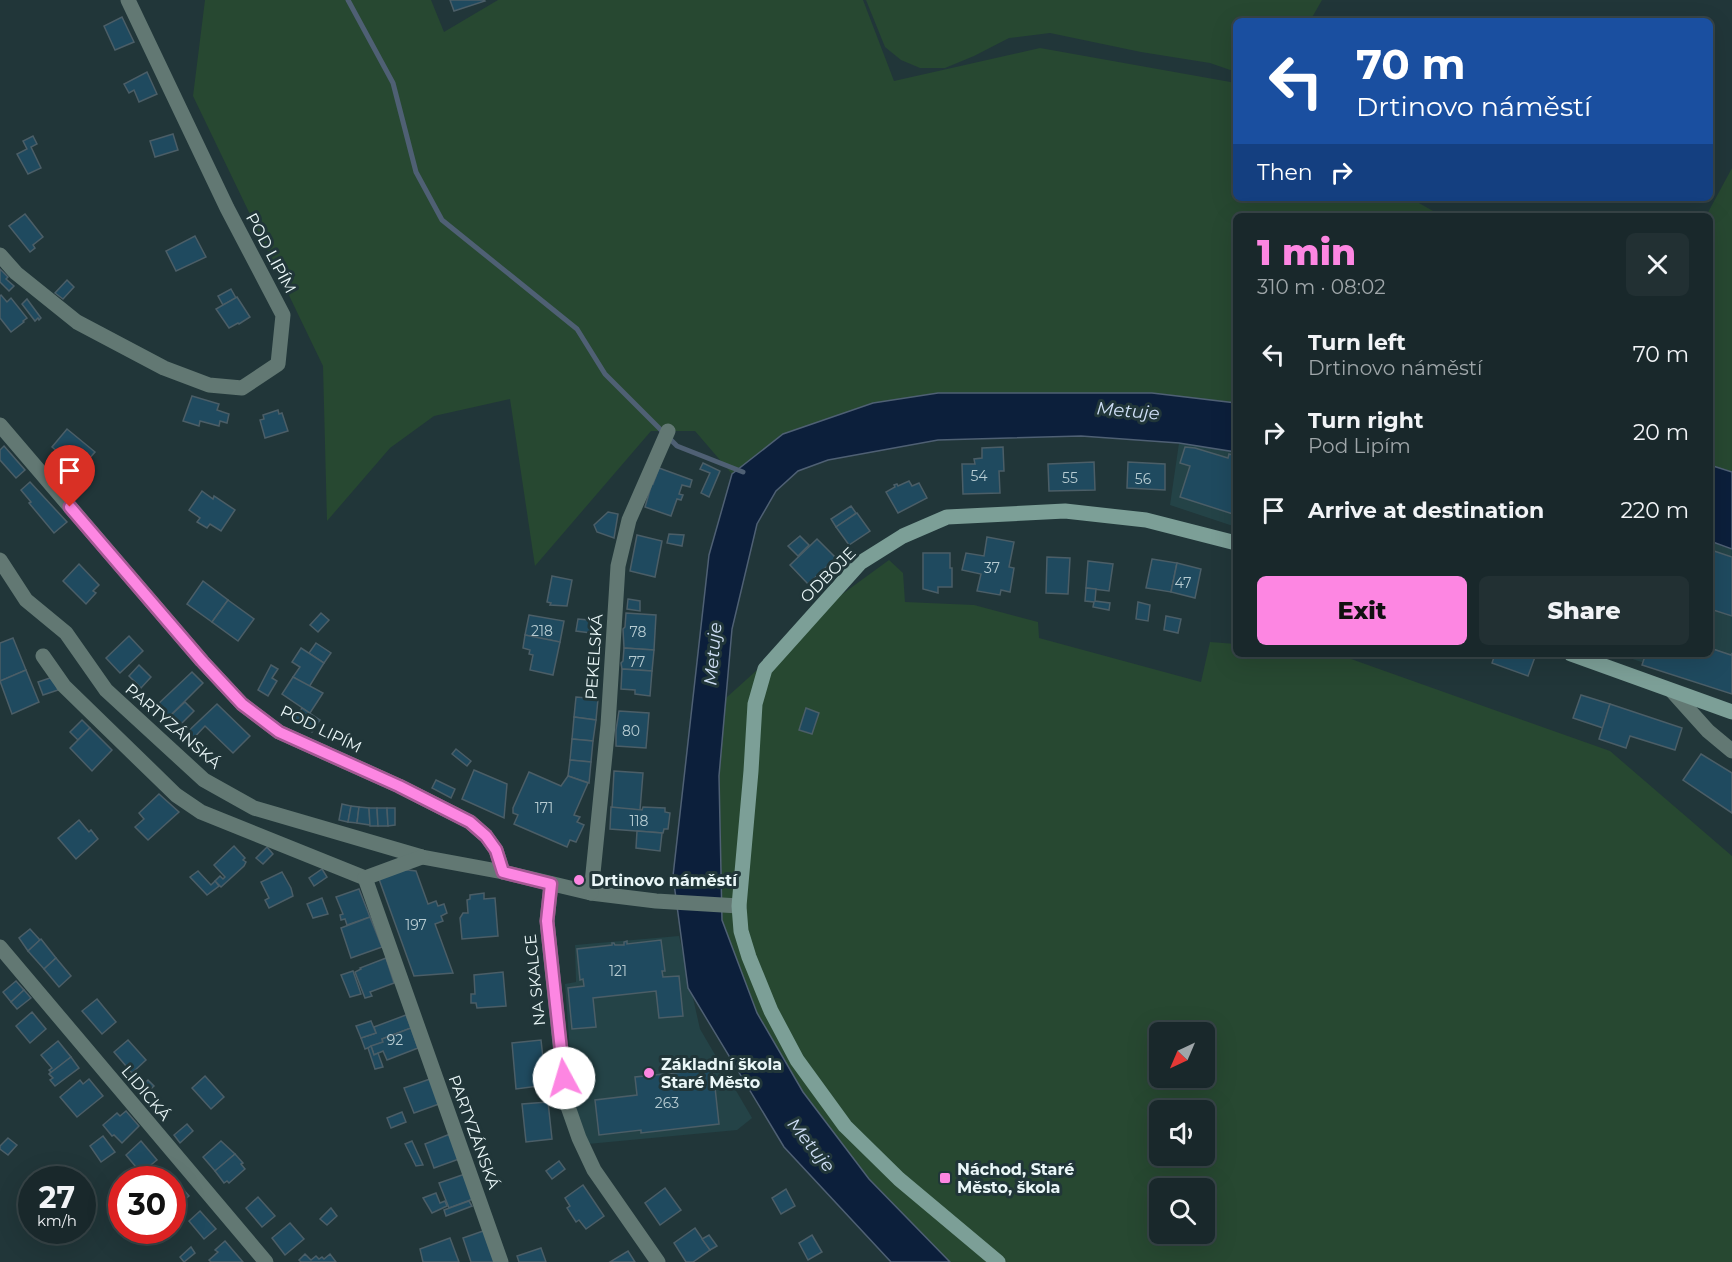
<!DOCTYPE html>
<html lang="en">
<head>
<meta charset="utf-8">
<style>
	body { margin:0; font-family:Montserrat,sans-serif; background:#223033; color:#f1f3f6; height:100vh; display:flex; flex-direction:column; font-size:22px; white-space:nowrap }
	* { box-sizing:border-box; margin:0 }
	p { font-size:20px; color:#9fa6a9 }
	.icon { flex:none; width:33px; height:33px; fill:none; stroke:currentColor; stroke-width:2; stroke-linecap:round; stroke-linejoin:round }
	.map { position:relative; flex:1; overflow:hidden }
	.sheet { position:absolute; left:1233px; top:213px; width:480px; height:444px; display:flex; flex-direction:column; background:#19282b; border-radius:9px; box-shadow:0 6px 24px #0002,0 0 0 2px #374447 }
	.sheet>* { flex:none }
	.guide { position:absolute; left:1233px; top:18px; width:480px; height:183px; border-radius:9px; box-shadow:0 6px 24px #0002,0 0 0 2px #374447; background:#1a4fa0; color:#fff; overflow:hidden }
	.needle { width:39px; rotate:224deg }
	.buttons { position:absolute; left:1149px; top:1022px; display:grid; gap:12px }
	.buttons a { display:grid; place-items:center; width:66px; height:66px; border-radius:9px; background:#19282b; box-shadow:0 6px 24px #0002,0 0 0 2px #374447; font-size:30px }
	.speed { position:absolute; left:18px; top:1166px; display:flex; gap:12px; font-size:30px; font-weight:700; text-align:center }
	.speed>* { display:grid; place-content:center; width:78px; height:78px; border-radius:50%; background:#19282b; box-shadow:0 6px 24px #0002,0 0 0 2px #374447; line-height:1 }
	.speed small { font-size:15px; font-weight:400 }
	.speed .limit { border:9px solid #d22; background:#fff; color:#111 }
	.pin { position:absolute; display:grid; place-items:center; width:51px; height:51px; color:#fff; margin:-62px -26px; border-radius:50% 50% 50% 0; rotate:-45deg; box-shadow:0 0 6px #0007 }
	.pin .icon { rotate:45deg }
	.me { position:absolute; width:66px; margin:-33px; rotate:354deg; stroke-linejoin:round; filter:drop-shadow(0 0 4px #0008) }
	.turn { display:flex; align-items:center; gap:21px; height:126px; padding:0 24px; font-size:27px }
	.turn .icon { width:78px; height:78px; stroke-width:2.5 }
	.turn b { display:block; font-size:42px; line-height:51px }
	.then { display:flex; align-items:center; height:57px; padding:0 24px; background:#0003; gap:12px; font-size:22px }
	.round { display:grid; place-items:center; flex:none; width:63px; height:63px; border-radius:9px; background:#223033 }
	.headline { display:flex; align-items:center; justify-content:space-between; height:102px; padding:0 24px }
	h1 { font-size:36px; font-weight:800; line-height:45px; color:#fd86e2 }
	.button { display:flex; gap:12px; margin-top:auto; padding:12px 24px }
	.button a { flex:1; height:69px; border-radius:9px; background:#fd86e2; color:#111; font-size:24px; font-weight:800; line-height:69px; text-align:center }
	.button a+a { background:#223033; color:#f1f3f6 }
	ul { padding:0; list-style:none }
	li { display:flex; align-items:center; gap:18px; height:78px; padding:0 24px }
	li div { flex:1 }
	li b { display:block; font-size:22px }
	li em { font-style:normal }
	.map>svg:first-child { display:block }
	.built { fill:#244347 }
	.green { fill:#274831; fill-rule:evenodd }
	.water { fill:#0c1f3b; stroke:#4f6074; stroke-width:1.5 }
	.lines { fill:none; stroke-linecap:round; stroke-linejoin:round }
	.stream { stroke:#4f6074; stroke-width:5 }
	.building { fill:#1f4a5f; stroke:#4b5e67; stroke-width:1.5 }
	.street { stroke:#627873; stroke-width:15 }
	.secondary { stroke:#7c9f97; stroke-width:15 }
	.route-casing { stroke:#a45793; stroke-width:15 }
	.route { stroke:#fd86e2; stroke-width:10 }
	.poi-dot { fill:#fd86e2; stroke:#213639; stroke-width:2 }
	.labels { text-anchor:middle; dominant-baseline:central; stroke-width:6; stroke-linejoin:round; paint-order:stroke }
	.number-label { font-size:14px; fill:#b7ccd2 }
	.street-label { font-size:16px; fill:#eaf7f8; stroke:#213639 }
	.poi-label { font-size:16px; font-weight:bold; fill:#eaf7f8; stroke:#213639; text-anchor:start }
	.water-label { font-size:18px; font-style:italic; fill:#d0e0f7; stroke:#213639 }
</style>
</head>
<body>
<div class="map">
<svg width="1732" height="1262" viewBox="0 0 1732 1262">
	<rect width="100%" height="100%" fill="#213639"/>
	<g class="built">
		<polygon points="1179,443 1236,452 1236,527 1170,505"/>
		<polygon points="1710,541 1732,549 1732,693 1618,654 1710,654"/>
		<polygon points="679,936 700,1029 752,1118 737,1130 577,1145 565,984 576,982 575,945"/>
	</g>
	<g class="green">
		<polygon points="205,0 431,0 444,32 498,0 863,0 894,81 1040,48 1236,83 1236,198 1410,198 1442,216 1236,216 1236,403 1152,393 783,434 732,474 695,431 651,431 535,566 510,399 434,416 390,448 327,521 323,366 193,96"/>
		<polygon points="866,0 1322,0 1310,21 1236,21 1236,72 1210,63 1141,52 1050,33 1009,38 974,56 945,68 920,68 901,60 885,47"/>
		<polygon points="1732,168 1732,472 1710,465 1710,216 1706,216"/>
		<path d="M889,560L903,573L905,602L974,605L1038,622L1039,638L1201,682L1210,642L1236,644V654H1337L1610,751L1732,856V1262H950L869,1179L803,1092L757,1013L722,920L719,776L726,698L786,644L815,614ZM1160,1032H1204V1077H1160ZM1160,1110H1204V1155H1160ZM1160,1188H1204V1233H1160Z"/>
	</g>
	<g class="water">
		<polygon points="938,393 1152,393 1236,403 1236,452 1179,443 1081,436 938,440 828,460 798,471 776,491 757,524 732,629 719,776 722,920 757,1013 803,1092 869,1179 950,1262 891,1262 784,1147 688,988 673,876 709,555 732,474 783,434 873,403"/>
		<polygon points="1710,465 1732,472 1732,549 1710,541"/>
	</g>
	<g class="lines">
		<polyline class="stream" points="348,0 393,83 416,172 442,220 577,329 605,374 677,446 743,472"/>
	</g>
	<g class="building">
		<polygon points="450,0 484,0 485,1 454,11"/>
		<polygon points="122,17 134,42 115,50 104,26"/>
		<polygon points="147,72 157,94 139,102 134,90 129,93 124,84"/>
		<polygon points="173,134 178,150 155,157 150,141"/>
		<polygon points="33,136 37,144 31,147 41,168 28,174 17,154 27,149 23,141"/>
		<polygon points="25,214 43,237 33,245 35,248 30,252 9,226"/>
		<polygon points="195,236 206,257 176,271 166,251"/>
		<polygon points="0,269 8,277 6,279 14,286 9,291 0,282"/>
		<polygon points="67,280 74,287 63,299 55,293"/>
		<polygon points="231,289 236,298 223,305 218,296"/>
		<polygon points="1,295 7,302 11,298 27,318 23,321 24,322 11,332 0,318 0,296"/>
		<polygon points="237,297 250,317 239,324 238,323 229,328 216,309"/>
		<polygon points="27,299 41,318 39,320 38,318 35,321 22,304"/>
		<polygon points="192,396 219,404 217,410 229,414 227,423 220,421 219,426 200,421 199,426 183,421"/>
		<polygon points="278,410 279,414 282,413 288,431 265,438 260,420 264,419 263,415"/>
		<polygon points="67,429 95,452 81,468 67,456 65,458 52,447"/>
		<polygon points="4,446 25,470 16,478 0,460 0,450"/>
		<polygon points="1003,447 1004,471 999,471 1000,493 963,494 962,464 975,464 974,459 982,458 982,448"/>
		<polygon points="1185,447 1195,448 1228,458 1229,454 1236,456 1236,515 1180,497 1190,466 1180,463"/>
		<polygon points="1094,462 1095,490 1049,491 1048,464"/>
		<polygon points="1128,462 1165,464 1165,490 1127,488"/>
		<polygon points="703,463 720,471 709,497 701,493 710,473 700,469"/>
		<polygon points="659,468 692,480 690,487 682,485 679,494 683,495 681,500 677,499 671,516 645,507 652,483 653,484"/>
		<polygon points="909,481 912,486 919,483 927,498 898,513 886,492 895,487 894,485 897,484 898,486"/>
		<polygon points="30,482 67,522 54,533 29,503 31,502 21,490"/>
		<polygon points="202,491 213,499 214,496 235,510 221,531 210,524 207,528 197,522 200,518 189,510"/>
		<polygon points="851,506 856,513 836,527 831,519"/>
		<polygon points="608,512 618,514 614,538 597,532 594,525"/>
		<polygon points="857,513 870,531 849,545 836,527"/>
		<polygon points="669,534 684,535 682,546 667,543"/>
		<polygon points="637,535 662,541 655,577 630,571"/>
		<polygon points="800,536 809,545 798,556 788,546"/>
		<polygon points="987,537 1014,542 1009,567 1014,568 1010,592 1001,590 1000,595 977,591 981,574 962,570 966,553 984,556"/>
		<polygon points="817,539 836,558 808,584 790,565"/>
		<polygon points="1710,543 1713,544 1711,550 1732,557 1732,616 1710,609"/>
		<polygon points="923,553 950,553 950,568 952,568 952,587 938,587 938,593 923,589"/>
		<polygon points="1047,557 1070,558 1068,594 1046,593"/>
		<polygon points="1152,559 1177,563 1171,592 1146,588"/>
		<polygon points="1088,561 1113,564 1109,591 1086,588"/>
		<polygon points="1177,563 1201,569 1195,598 1171,592"/>
		<polygon points="79,564 99,585 93,591 96,593 86,604 63,581"/>
		<polygon points="552,576 572,580 567,606 550,605 551,603 547,602"/>
		<polygon points="203,581 228,600 212,622 187,604"/>
		<polygon points="1086,588 1096,589 1095,601 1110,603 1109,610 1093,607 1094,602 1085,601"/>
		<polygon points="628,599 640,601 640,611 627,609"/>
		<polygon points="228,600 254,619 238,641 212,622"/>
		<polygon points="1138,602 1150,605 1148,621 1136,619"/>
		<polygon points="321,613 329,620 318,632 310,625"/>
		<polygon points="626,613 656,615 654,650 624,648 623,629 625,627"/>
		<polygon points="529,615 564,621 560,642 525,635"/>
		<polygon points="1166,616 1181,619 1178,633 1164,630"/>
		<polygon points="578,619 599,621 598,634 576,631"/>
		<polygon points="525,635 560,642 553,675 530,670 533,655 529,654 530,650 523,648"/>
		<polygon points="129,636 143,651 120,673 106,658"/>
		<polygon points="13,638 26,670 0,681 0,643"/>
		<polygon points="316,643 331,653 324,663 309,653"/>
		<polygon points="301,648 324,663 309,687 293,677 300,667 292,662"/>
		<polygon points="624,648 654,650 652,671 622,669 621,663 623,661"/>
		<polygon points="1710,648 1731,655 1732,653 1732,694 1642,665 1645,656 1650,658 1651,654 1710,654"/>
		<polygon points="1495,654 1527,654 1535,657 1528,676 1492,663"/>
		<polygon points="139,665 151,677 141,688 129,676"/>
		<polygon points="271,665 278,669 272,678 277,681 268,696 258,690"/>
		<polygon points="622,669 652,671 650,696 635,694 635,690 621,689"/>
		<polygon points="26,670 39,702 12,714 0,681"/>
		<polygon points="192,672 203,683 168,718 156,706"/>
		<polygon points="53,677 58,690 43,695 38,682"/>
		<polygon points="293,677 323,693 310,713 282,694"/>
		<polygon points="1581,695 1610,704 1603,728 1573,718"/>
		<polygon points="576,697 598,699 596,720 574,717"/>
		<polygon points="185,702 194,711 178,727 168,718"/>
		<polygon points="217,704 250,736 233,753 205,726 188,744 181,738"/>
		<polygon points="1610,704 1682,728 1675,750 1630,736 1626,748 1599,739"/>
		<polygon points="302,708 320,720 312,732 293,720"/>
		<polygon points="806,708 819,713 812,734 799,730"/>
		<polygon points="619,711 649,713 646,748 616,746 616,730"/>
		<polygon points="574,717 596,720 593,741 572,739"/>
		<polygon points="82,720 90,728 78,740 70,732"/>
		<polygon points="90,728 112,750 92,771 70,748"/>
		<polygon points="572,739 593,741 591,762 570,760"/>
		<polygon points="456,749 471,761 467,766 452,754"/>
		<polygon points="1701,754 1732,773 1732,813 1683,780"/>
		<polygon points="570,760 591,762 589,783 568,776"/>
		<polygon points="474,770 507,784 504,818 462,799"/>
		<polygon points="614,771 643,773 640,810 612,808"/>
		<polygon points="529,772 561,786 568,776 588,783 574,815 580,817 577,822 584,825 576,842 570,840 567,847 514,824 518,815 513,813 513,808"/>
		<polygon points="436,780 455,789 451,798 432,788"/>
		<polygon points="159,794 179,812 148,840 135,827 144,819 139,813"/>
		<polygon points="342,804 351,806 348,822 339,820"/>
		<polygon points="351,806 359,807 357,823 348,822"/>
		<polygon points="359,807 369,808 370,825 357,823"/>
		<polygon points="611,807 642,810 643,807 665,808 665,812 670,813 668,829 664,829 663,833 610,829"/>
		<polygon points="369,808 377,808 378,826 370,826"/>
		<polygon points="377,808 387,808 388,826 378,826"/>
		<polygon points="387,808 395,808 395,825 388,826"/>
		<polygon points="79,820 89,832 91,830 98,839 76,859 58,838"/>
		<polygon points="637,831 662,833 660,851 636,848"/>
		<polygon points="234,846 245,858 243,860 246,862 244,866 221,887 215,881 220,876 223,879 225,877 214,865"/>
		<polygon points="267,847 273,854 263,864 256,858"/>
		<polygon points="322,869 327,877 314,886 309,878"/>
		<polygon points="399,869 416,871 428,904 436,901 438,906 444,904 447,913 441,916 443,921 435,924 453,973 414,976 379,879"/>
		<polygon points="198,871 211,885 215,881 219,886 207,895 190,877"/>
		<polygon points="282,872 291,888 293,896 269,908 265,900 269,898 261,882"/>
		<polygon points="359,889 370,917 347,925 345,919 341,920 340,915 343,914 336,897"/>
		<polygon points="484,893 484,899 495,898 498,936 462,939 460,918 463,913 468,913 467,900 470,899 470,895"/>
		<polygon points="322,898 328,914 313,918 307,904"/>
		<polygon points="370,917 382,947 351,958 341,928"/>
		<polygon points="30,929 40,940 28,951 19,938"/>
		<polygon points="41,939 56,958 44,969 28,951"/>
		<polygon points="661,940 665,971 662,971 663,977 679,976 683,1016 659,1018 656,991 593,998 596,1027 572,1029 568,988 584,986 583,979 580,980 577,949 612,945 612,943 614,943 615,945 624,945 624,942 627,941 627,944"/>
		<polygon points="56,958 71,976 59,987 44,969"/>
		<polygon points="386,958 394,983 370,992 372,996 365,998 355,972 361,969 360,968"/>
		<polygon points="353,971 361,994 350,997 341,975"/>
		<polygon points="503,972 506,1006 477,1008 476,1003 471,1003 471,994 475,994 474,975"/>
		<polygon points="16,981 24,990 11,1002 3,992"/>
		<polygon points="24,990 31,998 17,1009 11,1002"/>
		<polygon points="97,999 116,1022 102,1034 82,1011"/>
		<polygon points="32,1012 46,1029 30,1043 16,1026"/>
		<polygon points="406,1015 411,1028 382,1039 383,1042 365,1049 361,1038 376,1033 374,1027"/>
		<polygon points="371,1021 376,1033 361,1038 356,1026"/>
		<polygon points="411,1028 418,1048 387,1060 383,1051 374,1055 371,1046 383,1042 382,1039"/>
		<polygon points="128,1040 146,1060 132,1073 114,1052"/>
		<polygon points="541,1040 546,1085 516,1089 512,1043"/>
		<polygon points="58,1041 71,1057 49,1074 51,1072 49,1070 52,1068 41,1055"/>
		<polygon points="371,1046 374,1055 378,1053 383,1067 375,1069 368,1048"/>
		<polygon points="71,1057 79,1068 55,1086 50,1080 53,1078 49,1074"/>
		<polygon points="713,1069 719,1124 641,1133 641,1130 599,1135 595,1100 637,1095 635,1077"/>
		<polygon points="205,1076 224,1097 211,1109 192,1088"/>
		<polygon points="89,1079 103,1096 77,1117 60,1097 80,1080 83,1084"/>
		<polygon points="430,1079 439,1104 414,1113 404,1088"/>
		<polygon points="148,1080 154,1086 143,1096 137,1090"/>
		<polygon points="548,1102 552,1139 526,1142 522,1104"/>
		<polygon points="126,1111 139,1126 122,1143 114,1135 112,1136 103,1125 117,1113 120,1116"/>
		<polygon points="402,1112 406,1122 391,1128 387,1118"/>
		<polygon points="187,1124 193,1131 180,1143 174,1135"/>
		<polygon points="450,1134 459,1159 434,1168 425,1144"/>
		<polygon points="103,1136 115,1152 101,1162 90,1146"/>
		<polygon points="8,1138 17,1145 8,1155 0,1149 0,1146"/>
		<polygon points="141,1141 157,1160 141,1173 126,1155"/>
		<polygon points="221,1141 235,1154 215,1171 203,1157"/>
		<polygon points="412,1141 423,1165 416,1166 405,1144"/>
		<polygon points="235,1154 243,1163 241,1164 245,1169 229,1183 227,1181 224,1183 215,1171"/>
		<polygon points="559,1161 565,1169 552,1179 546,1171"/>
		<polygon points="465,1174 473,1199 449,1208 439,1183"/>
		<polygon points="174,1179 189,1196 172,1210 172,1181"/>
		<polygon points="583,1185 604,1216 586,1229 579,1220 576,1222 567,1208 570,1206 565,1198"/>
		<polygon points="665,1188 681,1210 660,1225 645,1203"/>
		<polygon points="786,1189 795,1206 781,1214 772,1198"/>
		<polygon points="436,1193 440,1203 445,1201 447,1206 432,1213 423,1198"/>
		<polygon points="258,1197 275,1216 262,1227 246,1208"/>
		<polygon points="469,1201 472,1206 446,1216 444,1210"/>
		<polygon points="331,1208 337,1216 327,1225 320,1219"/>
		<polygon points="200,1211 216,1229 204,1239 189,1221"/>
		<polygon points="290,1223 304,1239 285,1255 272,1238"/>
		<polygon points="695,1228 710,1250 693,1262 686,1262 674,1243"/>
		<polygon points="486,1230 497,1262 471,1262 463,1238"/>
		<polygon points="709,1235 717,1246 710,1250 702,1239"/>
		<polygon points="812,1235 822,1252 808,1260 799,1243"/>
		<polygon points="450,1238 459,1262 423,1262 420,1249"/>
		<polygon points="225,1241 243,1262 211,1262 209,1260 218,1252 215,1250"/>
		<polygon points="191,1247 195,1253 184,1262 180,1257"/>
		<polygon points="541,1248 546,1262 519,1262 517,1256"/>
		<polygon points="628,1251 635,1262 610,1262"/>
		<polygon points="305,1254 311,1260 316,1256 319,1259 322,1257 324,1259 330,1254 336,1262 301,1262 299,1260"/>
	</g>
	<g class="lines">
		<g class="street">
			<polyline points="0,255 16,273 77,322 164,368 209,385 242,388 278,364 283,315 227,208 128,0"/>
			<polyline points="0,425 202,661 242,704 279,732 399,786 470,822 486,836 496,850 503,872"/>
			<polyline points="0,560 26,600 66,633 106,690 204,780 254,808 422,857 503,872 591,893 656,901 739,906"/>
			<polyline points="43,656 64,686 176,795 201,812 365,878"/>
			<polyline points="1672,691 1708,731 1732,751"/>
			<polyline points="422,857 365,878 501,1262"/>
			<polyline points="551,884 547,921 566,1101 579,1138 594,1170 658,1262"/>
			<polyline points="591,893 608,725 618,566 629,520 668,431"/>
			<polyline points="0,947 266,1262"/>
		</g>
		<g class="secondary">
			<polyline points="1571,654 1732,712"/>
			<polyline points="998,1262 899,1179 845,1126 797,1060 771,1011 749,957 741,931 739,906 751,771 755,704 765,669 860,563 903,536 947,517 1065,511 1146,520 1236,543"/>
		</g>
	</g>
	<g class="lines">
		<defs>
			<polyline id="route" points="70,507 202,661 242,704 279,732 399,786 470,822 486,836 496,850 503,872 551,884 547,921 564,1078"/>
		</defs>
		<use href="#route" class="route-casing"/>
		<use href="#route" class="route"/>
	</g>
	<g class="poi-dot">
		<circle cx="579" cy="880" r="6"/>
		<circle cx="649" cy="1073" r="6"/>
		<rect x="939" y="1172" width="12" height="12" rx="3"/>
	</g>
	<g class="labels">
		<g class="number-label">
			<text x="979" y="476">54</text>
			<text x="1070" y="478">55</text>
			<text x="1143" y="479">56</text>
			<text x="992" y="568">37</text>
			<text x="1183" y="583">47</text>
			<text x="542" y="631">218</text>
			<text x="638" y="632">78</text>
			<text x="637" y="662">77</text>
			<text x="631" y="731">80</text>
			<text x="544" y="808">171</text>
			<text x="639" y="821">118</text>
			<text x="416" y="925">197</text>
			<text x="618" y="971">121</text>
			<text x="395" y="1040">92</text>
			<text x="667" y="1103">263</text>
		</g>
		<g class="street-label">
			<text transform="translate(271 253) rotate(62)">POD LIPÍM</text>
			<text transform="translate(828 575) rotate(-45)">ODBOJE</text>
			<text transform="translate(594 657) rotate(-86)">PEKELSKÁ</text>
			<text transform="translate(173 726) rotate(41)">PARTYZÁNSKÁ</text>
			<text transform="translate(321 729) rotate(26)">POD LIPÍM</text>
			<text transform="translate(535 980) rotate(-96)">NA SKALCE</text>
			<text transform="translate(146 1093) rotate(50)">LIDICKÁ</text>
			<text transform="translate(474 1132) rotate(70)">PARTYZÁNSKÁ</text>
		</g>
		<g class="poi-label">
			<text x="591" y="880">Drtinovo náměstí</text>
			<text x="661" y="1064">Základní škola<tspan x="661" dy="18">Staré Město</tspan></text>
			<text x="957" y="1169">Náchod, Staré<tspan x="957" dy="18">Město, škola</tspan></text>
		</g>
		<g class="water-label">
			<text transform="translate(1128 411) rotate(5)">Metuje</text>
			<text transform="translate(713 654) rotate(-85)">Metuje</text>
			<text transform="translate(811 1145) rotate(51)">Metuje</text>
		</g>
	</g>
</svg>
<div class="buttons">
<a><svg class="needle" viewBox="-14 -14 28 28"><path d="M0-13l5 13h-10z" fill="#e53935"/><path d="M0 13l5-13h-10z" fill="#9fa6a9"/></svg></a>
<a><svg class="icon" aria-label="sound" viewBox="0 0 24 24"><path d="M4 9h4l5-4v14l-5-4H4zM17 9q2 3 0 6"/></svg></a>
<a><svg class="icon" aria-label="search" viewBox="0 0 24 24"><circle cx="10" cy="10" r="6"/><path d="M15 15l6 6"/></svg></a>
</div>
<div class="speed"><div>27<small>km/h</small></div><div class="limit">30</div></div>
<div class="pin" style="left:70px;top:507px;background:#d93025"><svg class="icon" aria-label="arrive" viewBox="0 0 24 24"><path d="M6 21V4h12l-3 4 3 4H6"/></svg></div>
<svg class="me" style="left:564px;top:1078px" viewBox="-20 -20 40 40"><circle r="19" fill="#fff"/><path d="M0-13L10 11 0 6-10 11z" fill="#fd86e2"/></svg>
<div class="guide">
<div class="turn"><svg class="icon" aria-label="left" viewBox="0 0 24 24"><path d="M17 20v-9H6M10 6l-5 5 5 5"/></svg><div><b>70 m</b>Drtinovo náměstí</div></div>
<div class="then">Then<svg class="icon" aria-label="right" viewBox="0 0 24 24"><path d="M7 20v-9h11M14 6l5 5-5 5"/></svg></div>
</div>
<section class="sheet">
<div class="headline"><div><h1>1 min</h1><p>310 m · 08:02</p></div><a class="round"><svg class="icon" aria-label="close" viewBox="0 0 24 24"><path d="M6 6l12 12M18 6L6 18"/></svg></a></div>
<ul>
<li><svg class="icon" aria-label="left" viewBox="0 0 24 24"><path d="M17 20v-9H6M10 6l-5 5 5 5"/></svg><div><b>Turn left</b><p>Drtinovo náměstí</p></div><em>70 m</em></li>
<li><svg class="icon" aria-label="right" viewBox="0 0 24 24"><path d="M7 20v-9h11M14 6l5 5-5 5"/></svg><div><b>Turn right</b><p>Pod Lipím</p></div><em>20 m</em></li>
<li><svg class="icon" aria-label="arrive" viewBox="0 0 24 24"><path d="M6 21V4h12l-3 4 3 4H6"/></svg><div><b>Arrive at destination</b></div><em>220 m</em></li>
</ul>
<div class="button"><a>Exit</a><a>Share</a></div>
</section>
</div>
</body>
</html>
